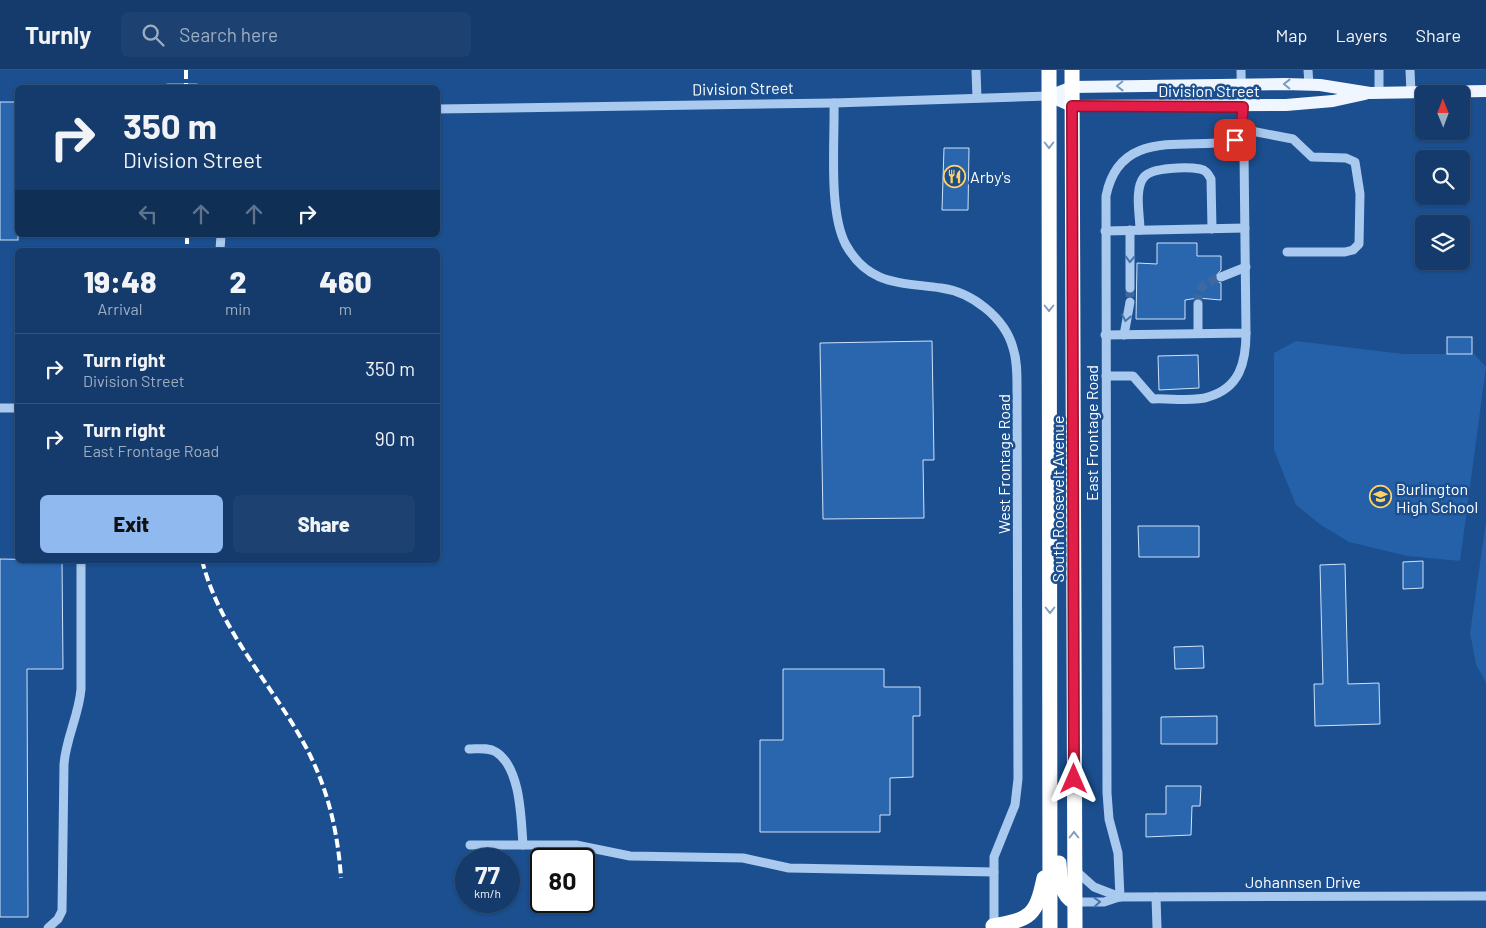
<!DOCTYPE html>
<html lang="en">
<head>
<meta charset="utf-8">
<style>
	body { margin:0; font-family:Barlow,sans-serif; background:#1d4271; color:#f1f3f6; height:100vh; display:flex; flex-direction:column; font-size:19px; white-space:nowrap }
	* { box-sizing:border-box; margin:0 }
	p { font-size:16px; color:#9dadc1 }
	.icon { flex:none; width:28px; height:28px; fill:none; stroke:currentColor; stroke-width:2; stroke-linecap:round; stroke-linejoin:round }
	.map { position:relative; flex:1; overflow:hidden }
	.details { position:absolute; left:15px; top:178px; width:425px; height:315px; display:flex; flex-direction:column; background:#143b6b; border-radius:8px; box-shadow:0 1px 4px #0004,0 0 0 1px #33557e }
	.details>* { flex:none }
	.top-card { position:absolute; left:15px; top:15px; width:425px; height:152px; border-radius:8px; box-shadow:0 1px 4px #0004,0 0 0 1px #33557e; background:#143b6b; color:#f1f3f6; overflow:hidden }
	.needle { width:32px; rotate:359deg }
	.controls { position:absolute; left:1415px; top:15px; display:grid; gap:10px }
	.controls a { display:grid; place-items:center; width:55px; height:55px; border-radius:8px; background:#143b6b; box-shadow:0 1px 4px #0004,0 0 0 1px #33557e; font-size:25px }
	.speed { position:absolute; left:455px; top:778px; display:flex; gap:10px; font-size:25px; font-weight:700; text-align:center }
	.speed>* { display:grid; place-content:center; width:65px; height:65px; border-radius:50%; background:#143b6b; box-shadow:0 1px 4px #0004,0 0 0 1px #33557e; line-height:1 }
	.speed small { font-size:12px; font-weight:400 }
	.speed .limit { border:2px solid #111; border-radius:8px; background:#fff; color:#111 }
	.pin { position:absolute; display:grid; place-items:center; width:42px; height:42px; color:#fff; margin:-21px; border-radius:10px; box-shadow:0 2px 8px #0006 }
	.me { position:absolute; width:55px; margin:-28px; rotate:0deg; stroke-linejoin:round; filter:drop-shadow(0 0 4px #0008) }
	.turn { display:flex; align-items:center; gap:18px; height:105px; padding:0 25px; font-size:22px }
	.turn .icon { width:65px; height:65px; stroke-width:2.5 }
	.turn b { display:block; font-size:35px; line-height:42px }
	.lanes { display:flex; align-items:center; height:48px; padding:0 25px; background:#0003; justify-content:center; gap:25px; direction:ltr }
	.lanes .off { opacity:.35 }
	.eta { display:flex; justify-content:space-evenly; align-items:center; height:85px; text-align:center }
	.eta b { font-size:30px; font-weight:800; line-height:35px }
	.primary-button { display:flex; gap:10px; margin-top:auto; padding:10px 25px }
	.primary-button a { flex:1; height:58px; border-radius:8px; background:#90b9f0; color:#111; font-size:20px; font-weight:800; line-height:58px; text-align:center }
	.primary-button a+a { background:#1d4271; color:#f1f3f6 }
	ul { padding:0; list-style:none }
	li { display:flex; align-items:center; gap:15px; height:70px; padding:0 25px; border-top:1px solid #33557e }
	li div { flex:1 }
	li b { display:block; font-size:19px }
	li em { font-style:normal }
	header { display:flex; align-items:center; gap:30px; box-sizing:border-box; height:70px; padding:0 25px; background:#143b6b; border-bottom:1px solid #33557e }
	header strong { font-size:24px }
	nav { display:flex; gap:28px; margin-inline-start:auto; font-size:18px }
	.search { width:350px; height:45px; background:#1d4271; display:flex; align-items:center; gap:12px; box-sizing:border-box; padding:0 18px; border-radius:8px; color:#9dadc1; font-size:19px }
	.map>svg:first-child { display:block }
	.green { fill:#2461a8 }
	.building { fill:#2a66ad; stroke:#cfe3fa }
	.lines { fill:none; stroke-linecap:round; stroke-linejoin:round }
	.minor-tunnel { stroke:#3d69a0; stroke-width:9; stroke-dasharray:9 4.5; stroke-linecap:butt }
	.minor { stroke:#a9c9ee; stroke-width:9 }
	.major { stroke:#f0f6ff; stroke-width:12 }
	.highway { stroke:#fff; stroke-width:15 }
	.rail { stroke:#fff; stroke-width:4; stroke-dasharray:9 4; stroke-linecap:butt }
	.oneway { stroke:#7b9ac1 }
	.oneway2 { stroke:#829ec1 }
	.oneway3 { stroke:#4674ac }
	.route-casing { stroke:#92132f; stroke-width:12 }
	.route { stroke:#e11d48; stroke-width:9 }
	.labels { text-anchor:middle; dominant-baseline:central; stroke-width:5; stroke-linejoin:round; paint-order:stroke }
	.street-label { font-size:16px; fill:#fff; stroke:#1b4f8f }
	.poi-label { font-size:16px; fill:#fff; stroke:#1b4f8f; text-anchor:start }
</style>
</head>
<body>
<header>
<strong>Turnly</strong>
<div class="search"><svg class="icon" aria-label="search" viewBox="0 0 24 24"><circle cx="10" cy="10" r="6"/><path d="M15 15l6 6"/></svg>Search here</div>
<nav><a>Map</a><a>Layers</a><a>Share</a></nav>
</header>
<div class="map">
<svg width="1486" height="858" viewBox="0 0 1486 858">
	<rect width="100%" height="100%" fill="#1b4f8f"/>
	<g class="green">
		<polygon points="1296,271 1403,284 1474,284 1486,297 1460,491 1407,486 1349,472 1321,455 1296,435 1274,380 1274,283"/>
		<polygon points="1486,452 1486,613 1476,594 1470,563"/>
	</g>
	<g class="building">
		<rect x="0" y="32" width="18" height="138"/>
		<polygon points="944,78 969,78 968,140 942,140"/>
		<polygon points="1157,173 1197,173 1197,186 1221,186 1221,200 1215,207 1217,212 1221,213 1221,230 1198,228 1185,230 1185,249 1136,249 1137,193 1157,194"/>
		<rect x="1447" y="267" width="25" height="17"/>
		<polygon points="932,271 934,390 923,390 924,448 823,449 820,273"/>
		<polygon points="1198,285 1199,318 1159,320 1158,286"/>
		<polygon points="1138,456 1199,456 1199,487 1139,487"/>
		<polygon points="0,489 62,490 63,599 27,599 28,847 0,847"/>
		<polygon points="1423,491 1423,518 1403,519 1403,492"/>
		<polygon points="1345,494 1348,614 1379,613 1380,654 1315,656 1314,614 1323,614 1320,495"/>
		<polygon points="1203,576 1204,598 1175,599 1174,577"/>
		<polygon points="783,599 884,599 884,617 920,617 920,646 913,646 913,707 890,708 890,745 880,745 880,762 760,762 760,670 783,670"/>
		<polygon points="1217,646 1217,674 1161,674 1161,647"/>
		<polygon points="1166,716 1201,716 1200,736 1192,736 1191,765 1146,767 1146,744 1166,744"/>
	</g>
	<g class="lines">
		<g class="minor-tunnel">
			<polyline points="1130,218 1130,232"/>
			<path d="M1198,234C1198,214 1204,214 1221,207"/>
		</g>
		<g class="minor">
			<polyline points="976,0 977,28"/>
			<polyline points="1308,0 1309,15"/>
			<polyline points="1379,0 1379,23"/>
			<polyline points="1410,0 1411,23"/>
			<polyline points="168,18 196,18"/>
			<path d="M834,33C835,71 828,142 846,175C869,216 901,212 941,218C972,222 1005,248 1013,278C1017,290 1017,303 1017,316L1018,709L1015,735L994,787V858"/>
			<polyline points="438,39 834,33 1049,26"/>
			<polyline points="1241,59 1293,69 1312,87 1346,88 1355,92 1360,124 1359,174 1353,180 1345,182 1287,182"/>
			<path d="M1140,160C1140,145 1134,119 1144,107C1152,97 1188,97 1200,99C1206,100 1208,104 1211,109L1212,159"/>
			<polyline points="1105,161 1245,158"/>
			<polyline points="220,180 221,165"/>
			<polyline points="1221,207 1246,197"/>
			<polyline points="1130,218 1130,160"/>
			<polyline points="1198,234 1198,263"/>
			<polyline points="1105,265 1246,263 1244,82 1237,68"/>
			<polyline points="1124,265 1130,232"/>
			<path d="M1106,306H1133L1153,329C1168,328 1195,332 1208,327C1240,318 1246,292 1246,263"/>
			<polyline points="0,338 18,338"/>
			<path d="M469,679C478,679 488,677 496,682C521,698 521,749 523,775"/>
			<polyline points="470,775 576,775 630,786 743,788 789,798 994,802"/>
			<polyline points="1075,800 1094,817 1120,827 1486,826"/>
			<path d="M1120,827L1118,783L1109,749L1107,723L1106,126C1119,60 1180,78 1230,72L1238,67L1242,55L1241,0"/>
			<polyline points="1156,827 1157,858"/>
			<polyline points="1074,832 1104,832 1119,827"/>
			<path d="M48,858L58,849L62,841L64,694C66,668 79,645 81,619V490"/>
		</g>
		<g class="major">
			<polyline points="1049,26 1072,17 1285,14 1320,15 1370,23 1486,21"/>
			<polyline points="1049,26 1072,36 1286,35 1333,31 1365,24"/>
		</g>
		<g class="highway">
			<polyline points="1049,0 1050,858"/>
			<polyline points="1072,0 1075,858"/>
			<path d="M1059,793C1060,806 1060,825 1074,832"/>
			<path d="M993,856C1031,849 1036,846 1044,808"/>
		</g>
		<g class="rail">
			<polyline points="186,0 186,18"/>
			<polyline points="187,165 187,180"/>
			<path d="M202,490C220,563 276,618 309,683C329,723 338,764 341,808"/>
		</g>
	</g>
	<defs><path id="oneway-chevron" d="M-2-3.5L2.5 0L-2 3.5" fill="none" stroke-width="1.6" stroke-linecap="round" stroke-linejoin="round" transform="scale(1.25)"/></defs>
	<g class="oneway">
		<use href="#oneway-chevron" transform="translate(1287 14) rotate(-179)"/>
		<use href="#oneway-chevron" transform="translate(1120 16) rotate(179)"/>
	</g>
	<g class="oneway2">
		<use href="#oneway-chevron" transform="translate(1049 75) rotate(90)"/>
		<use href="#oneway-chevron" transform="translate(1049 238) rotate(90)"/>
		<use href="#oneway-chevron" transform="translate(1050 540) rotate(90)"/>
		<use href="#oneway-chevron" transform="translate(1074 765) rotate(-90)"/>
	</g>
	<g class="oneway3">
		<use href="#oneway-chevron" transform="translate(1130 189) rotate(91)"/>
		<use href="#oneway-chevron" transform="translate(1126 248) rotate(102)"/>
		<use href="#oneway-chevron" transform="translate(1097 832) rotate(-3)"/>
	</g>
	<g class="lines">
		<defs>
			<polyline id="route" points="1074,709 1072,36 1243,37 1241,62 1235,70"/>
		</defs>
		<use href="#route" class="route-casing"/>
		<use href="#route" class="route"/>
	</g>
	<defs>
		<symbol id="restaurant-ring" viewBox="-11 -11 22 22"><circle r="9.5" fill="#1b4f8f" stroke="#ffd166" stroke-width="1.5"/><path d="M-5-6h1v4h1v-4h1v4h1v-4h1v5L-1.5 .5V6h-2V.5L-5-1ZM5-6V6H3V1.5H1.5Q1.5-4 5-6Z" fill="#ffd166"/></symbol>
		<symbol id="school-ring" viewBox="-11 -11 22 22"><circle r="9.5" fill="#1b4f8f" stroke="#ffd166" stroke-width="1.5"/><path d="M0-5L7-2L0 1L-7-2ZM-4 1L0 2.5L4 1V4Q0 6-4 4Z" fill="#ffd166"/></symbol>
	</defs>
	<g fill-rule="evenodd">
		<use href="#restaurant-ring" x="942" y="94" width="25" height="25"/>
		<use href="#school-ring" x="1368" y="414" width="25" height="25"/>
	</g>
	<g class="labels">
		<g class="street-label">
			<text transform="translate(743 18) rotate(-1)">Division Street</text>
			<text x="1209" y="20">Division Street</text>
			<text transform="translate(1091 363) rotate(-90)">East Frontage Road</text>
			<text transform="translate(1003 394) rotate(-90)">West Frontage Road</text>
			<text transform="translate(1057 429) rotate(-90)">South Roosevelt Avenue</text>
			<text x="1303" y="811">Johannsen Drive</text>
		</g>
		<g class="poi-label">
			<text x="970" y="106">Arby's</text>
			<text x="1396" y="418">Burlington<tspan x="1396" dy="18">High School</tspan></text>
		</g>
	</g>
</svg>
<div class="controls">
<a><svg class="needle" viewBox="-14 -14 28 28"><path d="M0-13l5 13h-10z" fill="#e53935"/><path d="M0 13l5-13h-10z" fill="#9dadc1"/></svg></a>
<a><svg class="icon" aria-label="search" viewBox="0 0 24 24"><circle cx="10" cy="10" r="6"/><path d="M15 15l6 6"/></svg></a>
<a><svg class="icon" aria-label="layers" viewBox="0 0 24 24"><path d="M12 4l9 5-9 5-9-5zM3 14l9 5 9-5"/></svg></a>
</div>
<div class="speed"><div>77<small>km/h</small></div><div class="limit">80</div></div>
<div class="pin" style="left:1235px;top:70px;background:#d93025"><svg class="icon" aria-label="arrive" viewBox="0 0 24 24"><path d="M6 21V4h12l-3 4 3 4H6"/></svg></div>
<svg class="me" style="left:1074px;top:709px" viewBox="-20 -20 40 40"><path d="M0-17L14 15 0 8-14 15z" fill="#e11d48" stroke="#fff" stroke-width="4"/></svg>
<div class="top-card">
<div class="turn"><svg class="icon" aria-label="right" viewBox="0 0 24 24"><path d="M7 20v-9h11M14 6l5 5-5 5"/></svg><div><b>350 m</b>Division Street</div></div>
<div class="lanes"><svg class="icon off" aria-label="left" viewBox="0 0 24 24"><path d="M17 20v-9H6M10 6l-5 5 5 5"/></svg><svg class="icon off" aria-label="ahead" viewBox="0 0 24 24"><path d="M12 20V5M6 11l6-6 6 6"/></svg><svg class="icon off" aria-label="ahead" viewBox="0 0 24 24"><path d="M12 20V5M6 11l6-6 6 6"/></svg><svg class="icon" aria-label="right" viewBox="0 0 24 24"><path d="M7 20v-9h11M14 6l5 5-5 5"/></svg></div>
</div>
<section class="details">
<div class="eta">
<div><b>19:48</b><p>Arrival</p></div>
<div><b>2</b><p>min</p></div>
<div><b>460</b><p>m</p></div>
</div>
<ul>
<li><svg class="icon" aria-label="right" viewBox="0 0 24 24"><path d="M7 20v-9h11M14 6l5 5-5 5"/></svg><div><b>Turn right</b><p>Division Street</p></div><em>350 m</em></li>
<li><svg class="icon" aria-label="right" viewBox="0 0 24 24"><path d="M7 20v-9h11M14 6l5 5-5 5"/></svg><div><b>Turn right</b><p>East Frontage Road</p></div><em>90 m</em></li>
</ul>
<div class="primary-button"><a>Exit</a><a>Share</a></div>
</section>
</div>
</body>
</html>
